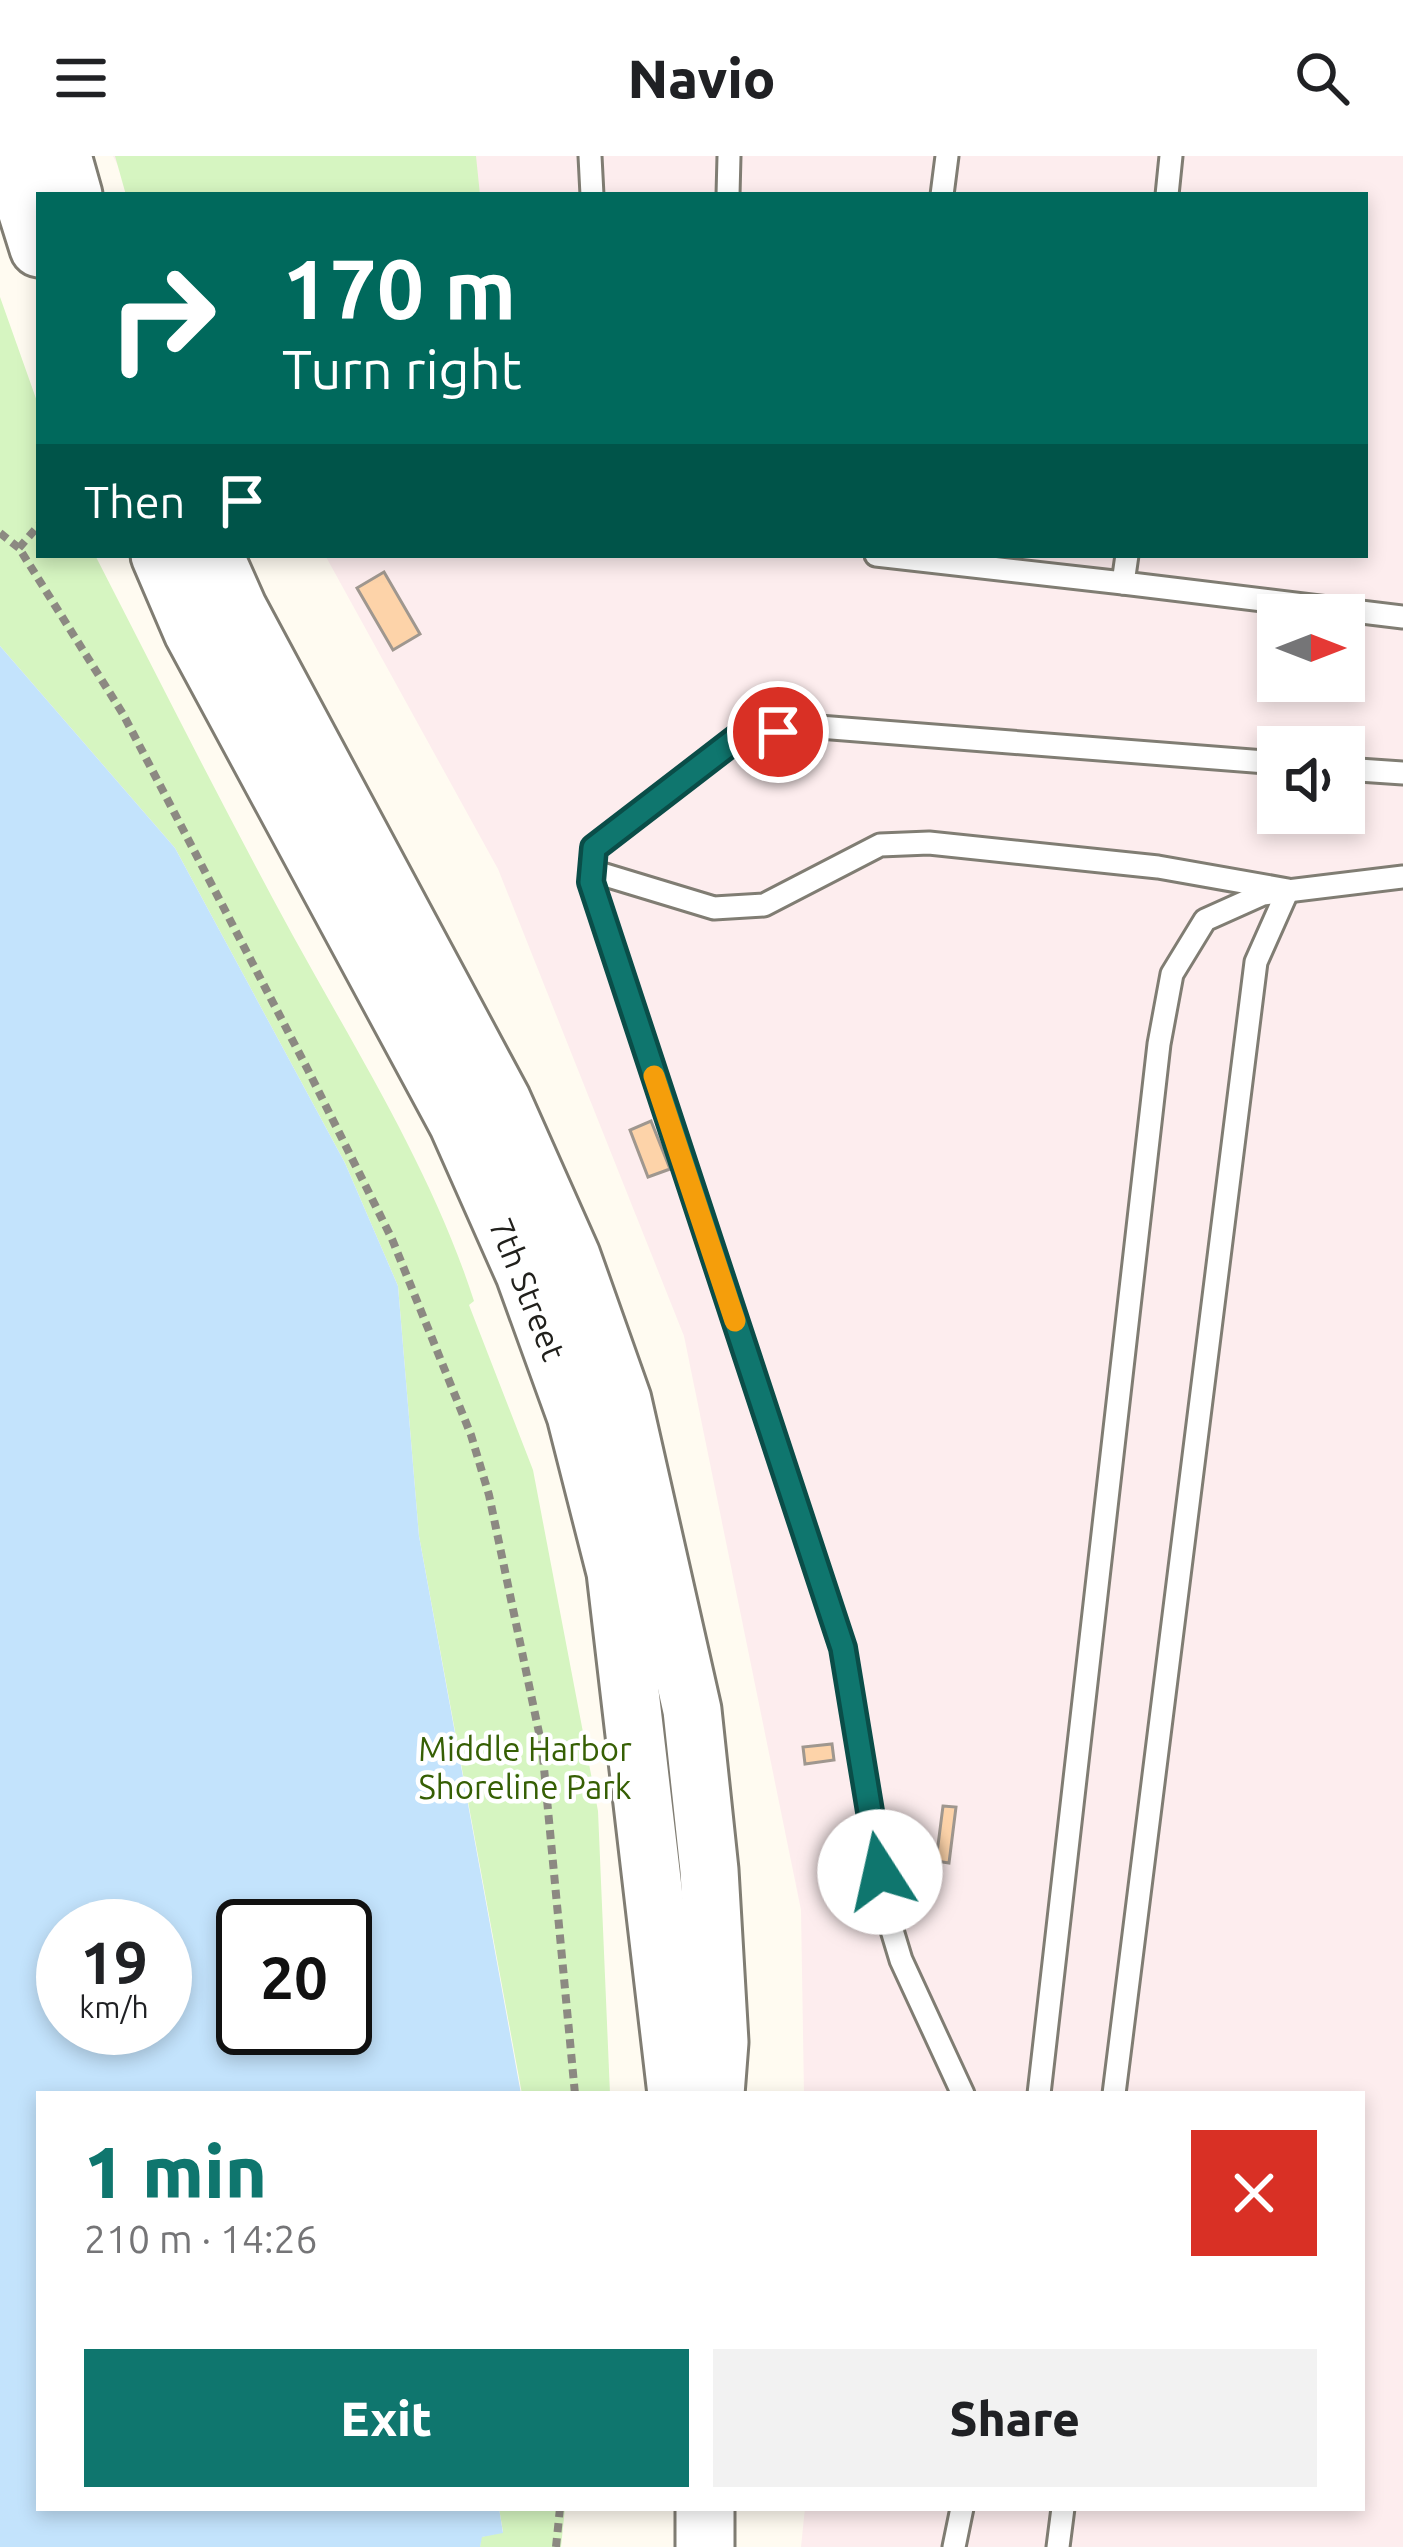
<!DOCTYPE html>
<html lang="en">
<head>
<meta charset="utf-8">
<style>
	body { margin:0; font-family:Ubuntu,sans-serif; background:#f2f2f2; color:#202124; height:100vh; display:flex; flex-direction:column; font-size:45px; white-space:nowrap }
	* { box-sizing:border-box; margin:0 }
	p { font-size:39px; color:#757577 }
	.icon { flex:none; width:66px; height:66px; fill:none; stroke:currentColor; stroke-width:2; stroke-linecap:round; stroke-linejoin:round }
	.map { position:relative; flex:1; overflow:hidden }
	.details { position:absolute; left:36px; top:1935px; width:1329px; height:420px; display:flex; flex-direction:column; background:#fff; border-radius:0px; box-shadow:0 6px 18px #0003 }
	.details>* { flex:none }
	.guide { position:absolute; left:36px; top:36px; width:1332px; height:366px; border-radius:0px; box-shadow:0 6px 18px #0003; background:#00695c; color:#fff; overflow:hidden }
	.needle { width:78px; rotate:90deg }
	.fabs { position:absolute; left:1257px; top:438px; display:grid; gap:24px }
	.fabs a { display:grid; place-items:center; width:108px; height:108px; border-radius:0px; background:#fff; box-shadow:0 6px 18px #0003; font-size:60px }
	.speed { position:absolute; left:36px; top:1743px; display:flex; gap:24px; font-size:60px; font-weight:700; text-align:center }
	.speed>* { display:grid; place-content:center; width:156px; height:156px; border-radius:50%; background:#fff; box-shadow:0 6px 18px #0003; line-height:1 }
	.speed small { font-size:30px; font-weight:400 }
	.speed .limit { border:6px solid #111; border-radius:18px; background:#fff; color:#111 }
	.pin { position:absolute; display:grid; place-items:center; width:102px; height:102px; color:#fff; margin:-51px; border:6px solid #fff; border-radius:50%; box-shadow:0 3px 12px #0007 }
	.me { position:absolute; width:132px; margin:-66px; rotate:350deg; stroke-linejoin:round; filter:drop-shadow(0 0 9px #0008) }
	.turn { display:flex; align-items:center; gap:42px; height:252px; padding:0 48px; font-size:54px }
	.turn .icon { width:156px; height:156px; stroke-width:2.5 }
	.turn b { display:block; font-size:84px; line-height:102px }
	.then { display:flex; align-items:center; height:114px; padding:0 48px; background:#0003; gap:24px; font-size:45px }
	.round { display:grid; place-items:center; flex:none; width:126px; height:126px; border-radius:0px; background:#f2f2f2 }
	.overview { display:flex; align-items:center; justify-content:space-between; height:204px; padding:0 48px }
	h1 { font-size:72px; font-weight:800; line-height:90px; color:#0f766e }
	.action { display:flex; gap:24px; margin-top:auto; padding:24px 48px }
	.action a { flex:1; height:138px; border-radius:0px; background:#0f766e; color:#fff; font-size:48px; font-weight:800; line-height:138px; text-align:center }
	.action a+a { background:#f2f2f2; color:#202124 }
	header { display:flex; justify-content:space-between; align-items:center; height:156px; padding:0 48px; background:#fff; font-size:54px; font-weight:800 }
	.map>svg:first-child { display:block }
	.industrial { fill:#fdedee; fill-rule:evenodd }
	.green { fill:#d6f5c1 }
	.water { fill:#c3e3fc; fill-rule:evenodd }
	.building { fill:#fdd3a9; stroke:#9f978f; stroke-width:3 }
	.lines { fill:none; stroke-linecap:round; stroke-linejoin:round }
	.lane-casing { stroke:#807d73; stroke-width:27 }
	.secondary-casing { stroke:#807d73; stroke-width:63 }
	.path { stroke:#8c8982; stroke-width:8; stroke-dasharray:9 6; stroke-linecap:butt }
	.lane { stroke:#fff; stroke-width:21 }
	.secondary { stroke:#fff; stroke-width:57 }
	.route-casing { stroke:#0a4d48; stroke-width:30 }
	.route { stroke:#0f766e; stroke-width:21 }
	.slow { stroke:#f59e0b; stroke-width:21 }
	.labels { text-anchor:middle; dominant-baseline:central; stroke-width:9; stroke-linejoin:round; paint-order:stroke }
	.street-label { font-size:33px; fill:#21201c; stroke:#fff }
	.park-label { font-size:33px; fill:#365f04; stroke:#fff }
</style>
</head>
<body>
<header><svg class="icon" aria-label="menu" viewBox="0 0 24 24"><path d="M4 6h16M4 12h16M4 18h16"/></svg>Navio<svg class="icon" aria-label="search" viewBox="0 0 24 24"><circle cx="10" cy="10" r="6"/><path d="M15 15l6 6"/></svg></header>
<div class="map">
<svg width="1403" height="2391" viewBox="0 0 1403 2391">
	<rect width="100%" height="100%" fill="#fffbf1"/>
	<path class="industrial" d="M113,0H1403V2391H801L805,2352H1362V1938H804L801,1754L684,1180L498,713L325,399H1365V39H133ZM1278,459H1344V525H1278ZM1278,591H1344V657H1278Z"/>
	<g class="green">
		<polygon points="115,0 476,0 480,39 126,39"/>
		<path d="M0,141L39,251V399H95C160,526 224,653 292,778C358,898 432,1015 474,1145L469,1149L533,1314L598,1655L610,1938H522L419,1380L398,1130L345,1007L175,692L0,490Z"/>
		<polygon points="499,2352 565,2352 561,2391 480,2391 481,2381 503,2376"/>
	</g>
	<path class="water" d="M0,490L175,692L345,1007L398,1130L419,1380L521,1938H39V2352H499L503,2377L482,2381L480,2391H0ZM63,1770H165V1872H63ZM243,1770H345V1872H243Z"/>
	<g class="building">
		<polygon points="384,416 420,478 393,494 357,432"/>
		<polygon points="651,965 670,1013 648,1021 630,974"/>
		<polygon points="832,1588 834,1604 805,1608 803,1591"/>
		<polygon points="943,1650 956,1651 949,1707 936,1705"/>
	</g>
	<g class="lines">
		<defs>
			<g id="lane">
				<polyline points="590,0 592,39"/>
				<polyline points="728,39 729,0"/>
				<polyline points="942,39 947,0"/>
				<polyline points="1167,39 1171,0"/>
				<polyline points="876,399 1123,427"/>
				<polyline points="1127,399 1123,427 1403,461"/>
				<polyline points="1344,613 1403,617"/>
				<polyline points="592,715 714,752 764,749 880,689 929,687 1158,711 1288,734 1256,806 1114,1938"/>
				<polyline points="963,1938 901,1804 888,1761 843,1492 591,726 594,693 738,582 819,571 1278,607"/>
				<polyline points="1039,1938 1159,888 1172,818 1205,764 1263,738 1403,721"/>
				<polyline points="954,2391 962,2352"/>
				<polyline points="1058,2391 1063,2352"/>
			</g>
			<g id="secondary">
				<polyline points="10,0 39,92"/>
				<polyline points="62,0 73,39"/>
				<polyline points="160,399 193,476 458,967 525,1118 576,1259 616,1416 677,1938"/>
				<polyline points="214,399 238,453 502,945 571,1100 622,1244 692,1554 709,1714 719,1886 715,1938"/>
				<polyline points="705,2391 705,2352"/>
			</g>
		</defs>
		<use href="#lane" class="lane-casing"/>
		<use href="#secondary" class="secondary-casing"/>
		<g class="path">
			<polyline points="0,377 19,392 123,558 308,914 392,1083 471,1279 489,1339 542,1591 575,1938"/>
			<polyline points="19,392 39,369"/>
			<polyline points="556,2391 560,2352"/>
		</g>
		<use href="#lane" class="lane"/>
		<use href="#secondary" class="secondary"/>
	</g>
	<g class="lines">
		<defs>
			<polyline id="route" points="778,576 737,582 594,692 591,726 843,1492 880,1716"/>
		</defs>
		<use href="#route" class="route-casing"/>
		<use href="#route" class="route"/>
		<polyline class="slow" points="654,920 735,1165"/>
	</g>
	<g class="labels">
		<g class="street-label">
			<text transform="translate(528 1133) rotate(68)">7th Street</text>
		</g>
		<g class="park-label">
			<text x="525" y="1592">Middle Harbor<tspan x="525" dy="38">Shoreline Park</tspan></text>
		</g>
	</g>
</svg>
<div class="fabs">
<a><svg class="needle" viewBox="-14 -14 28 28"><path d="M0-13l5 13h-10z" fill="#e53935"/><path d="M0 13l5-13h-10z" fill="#757577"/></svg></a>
<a><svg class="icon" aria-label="sound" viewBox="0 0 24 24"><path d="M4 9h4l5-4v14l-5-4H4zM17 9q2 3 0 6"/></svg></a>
</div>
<div class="speed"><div>19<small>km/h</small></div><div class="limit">20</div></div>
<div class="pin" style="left:778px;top:576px;background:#d93025"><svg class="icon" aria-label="arrive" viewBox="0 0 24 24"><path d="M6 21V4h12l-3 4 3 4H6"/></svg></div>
<svg class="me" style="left:880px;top:1716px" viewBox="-20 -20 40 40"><circle r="19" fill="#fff"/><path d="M0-13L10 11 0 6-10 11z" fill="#0f766e"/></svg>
<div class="guide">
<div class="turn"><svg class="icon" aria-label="right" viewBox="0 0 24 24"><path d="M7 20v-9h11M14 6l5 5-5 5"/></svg><div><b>170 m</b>Turn right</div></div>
<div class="then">Then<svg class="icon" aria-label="arrive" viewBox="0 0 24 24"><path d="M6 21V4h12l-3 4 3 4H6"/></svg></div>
</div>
<section class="details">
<div class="overview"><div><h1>1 min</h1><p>210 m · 14:26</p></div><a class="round" style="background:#d93025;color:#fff"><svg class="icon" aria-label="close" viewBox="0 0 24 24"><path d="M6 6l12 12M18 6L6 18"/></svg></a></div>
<div class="action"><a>Exit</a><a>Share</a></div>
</section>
</div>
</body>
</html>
